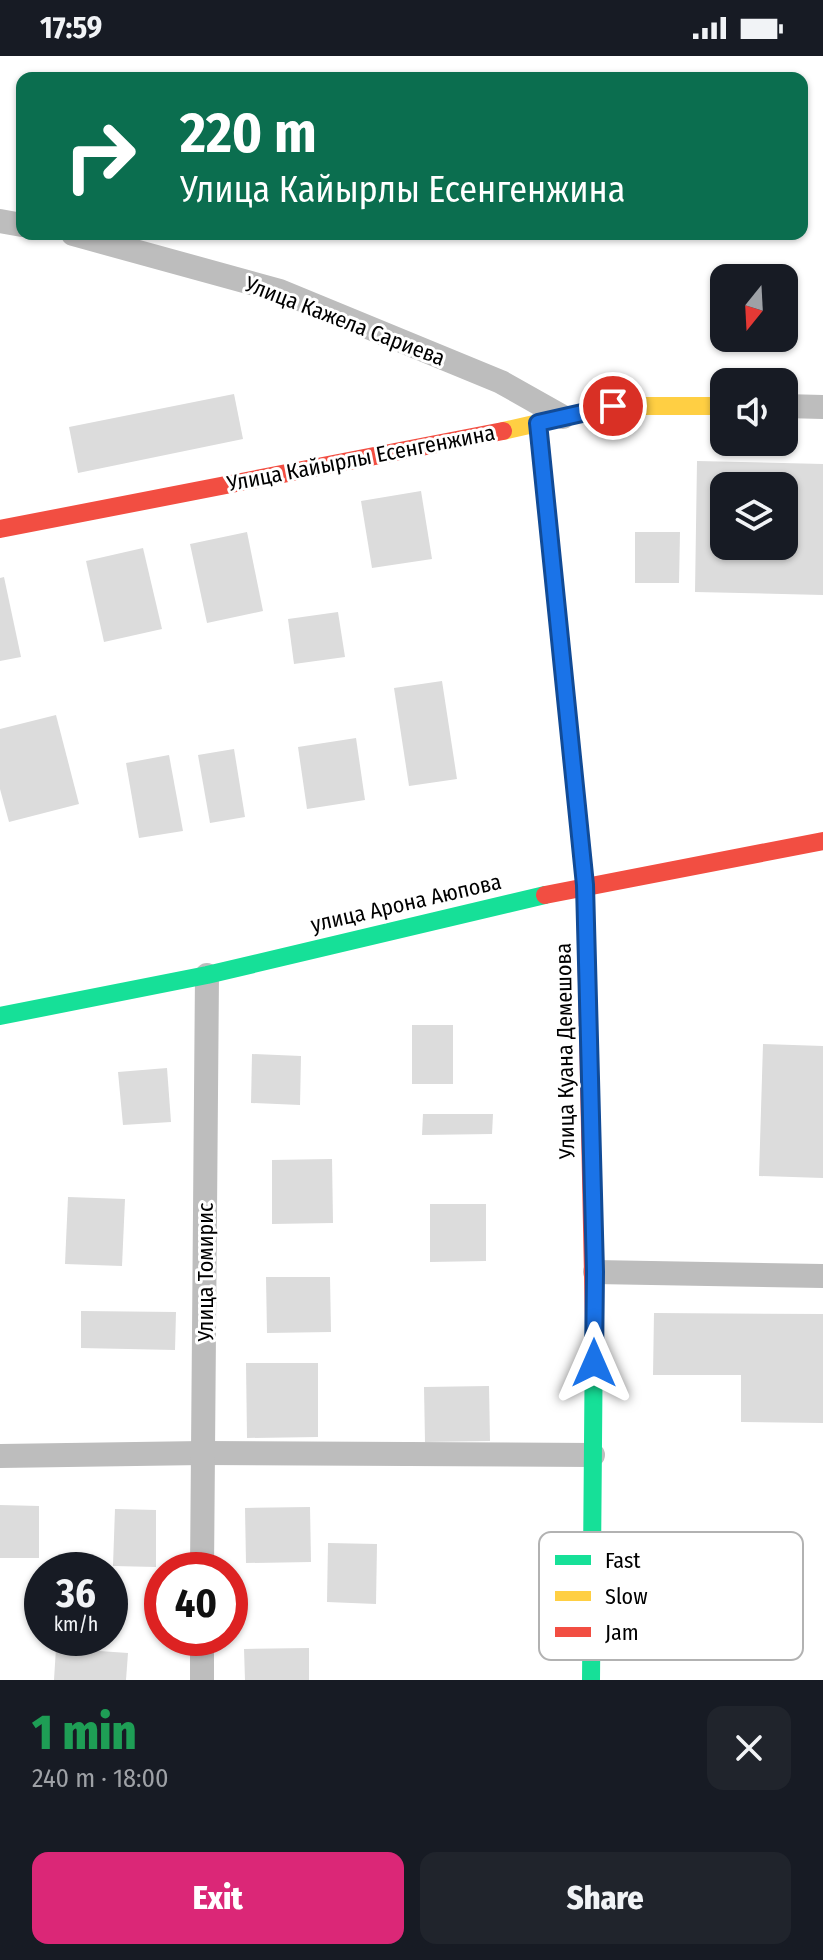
<!DOCTYPE html>
<html lang="en">
<head>
<meta charset="utf-8">
<style>
	body { margin:0; font-family:"Fira Sans Condensed",sans-serif; background:#20242c; color:#f1f3f6; height:100vh; display:flex; flex-direction:column; font-size:30px; white-space:nowrap }
	* { box-sizing:border-box; margin:0 }
	p { font-size:26px; color:#9ea1a6 }
	.icon { flex:none; width:44px; height:44px; fill:none; stroke:currentColor; stroke-width:2; stroke-linecap:round; stroke-linejoin:round }
	.map { position:relative; height:1624px; overflow:hidden }
	.details { display:flex; flex-direction:column; background:#171b24; flex:1 }
	.details>* { flex:none }
	.guide { position:absolute; left:16px; top:16px; width:792px; height:168px; border-radius:16px; box-shadow:0 2px 6px #0004; background:#0b6e4f; color:#fff; overflow:hidden }
	.needle { width:52px; rotate:198deg }
	.controls { position:absolute; left:710px; top:208px; display:grid; gap:16px }
	.controls a { display:grid; place-items:center; width:88px; height:88px; border-radius:16px; background:#171b24; box-shadow:0 2px 6px #0004; font-size:40px }
	.speed { position:absolute; left:24px; top:1496px; display:flex; gap:16px; font-size:40px; font-weight:700; text-align:center }
	.speed>* { display:grid; place-content:center; width:104px; height:104px; border-radius:50%; background:#171b24; box-shadow:0 2px 6px #0004; line-height:1 }
	.speed small { font-size:20px; font-weight:400 }
	.speed .limit { border:12px solid #d22; background:#fff; color:#111 }
	.pin { position:absolute; display:grid; place-items:center; width:68px; height:68px; color:#fff; margin:-34px; border:4px solid #fff; border-radius:50%; box-shadow:0 2px 8px #0007 }
	.me { position:absolute; width:88px; margin:-44px; rotate:0deg; stroke-linejoin:round; filter:drop-shadow(0 0 6px #0008) }
	.turn { display:flex; align-items:center; gap:28px; height:168px; padding:0 32px; font-size:36px }
	.turn .icon { width:104px; height:104px; stroke-width:2.5 }
	.turn b { display:block; font-size:56px; line-height:68px }
	.round { display:grid; place-items:center; flex:none; width:84px; height:84px; border-radius:16px; background:#20242c }
	.headline { display:flex; align-items:center; justify-content:space-between; height:136px; padding:0 32px }
	h1 { font-size:48px; font-weight:800; line-height:60px; color:#1e9e55 }
	.primary-button { display:flex; gap:16px; margin-top:auto; padding:16px 32px }
	.primary-button a { flex:1; height:92px; border-radius:16px; background:#db2777; color:#fff; font-size:32px; font-weight:800; line-height:92px; text-align:center }
	.primary-button a+a { background:#20242c; color:#f1f3f6 }
	.status { display:flex; justify-content:space-between; align-items:center; height:56px; padding:0 40px; background:#171b24; direction:ltr }
	.status svg { height:22px; fill:currentColor }
	.map>svg:first-child { display:block }
	.building { fill:#dcdcdc; fill-rule:evenodd }
	.lines { fill:none; stroke-linecap:round; stroke-linejoin:round }
	.street { stroke:#bdbdbd; stroke-width:24 }
	.fast { stroke:#16e098; stroke-width:18 }
	.slow { stroke:#ffcf43; stroke-width:18 }
	.jam { stroke:#f24e42; stroke-width:18 }
	.route-casing { stroke:#114b97; stroke-width:20 }
	.route { stroke:#1a73e8; stroke-width:14 }
	.labels { text-anchor:middle; dominant-baseline:central; stroke-width:6; stroke-linejoin:round; paint-order:stroke }
	.street-label { font-size:22px; fill:#000; stroke:#fff }
	.key { fill:#fff; stroke:#b2b2b2; stroke-width:2 }
	.key-label { font-size:22px; fill:#000 }
</style>
</head>
<body>
<div class="status"><b>17:59</b><svg viewBox="0 0 49 12"><path d="M0 12V9h3v3zM5 12V6h3v6zM10 12V3h3v9zM15 12V0h3v12zM26 1h20v11H26zM47 4h2v5h-2z"/></svg></div>
<div class="map">
<svg width="823" height="1624" viewBox="0 0 823 1624">
	<rect width="100%" height="100%" fill="#fff"/>
	<g class="building">
		<polygon points="234,338 243,383 78,417 69,371"/>
		<path d="M697,405L823,408V539L695,536ZM724,430H784V490H724Z"/>
		<polygon points="421,435 432,503 372,512 361,445"/>
		<polygon points="247,476 263,555 207,567 190,488"/>
		<polygon points="635,476 680,476 679,527 635,527"/>
		<polygon points="143,492 162,573 104,586 86,505"/>
		<polygon points="4,521 21,601 0,605 0,522"/>
		<polygon points="338,556 345,601 294,608 288,563"/>
		<polygon points="442,625 457,723 409,730 394,632"/>
		<polygon points="56,659 79,748 9,766 0,733 0,673"/>
		<polygon points="356,682 365,744 307,753 298,691"/>
		<polygon points="234,693 245,761 210,767 198,699"/>
		<polygon points="169,699 183,775 139,782 126,707"/>
		<rect x="412" y="969" width="41" height="59"/>
		<polygon points="763,988 823,990 823,1122 759,1120"/>
		<polygon points="252,998 301,1000 300,1049 251,1047"/>
		<polygon points="167,1012 171,1066 123,1069 118,1016"/>
		<polygon points="423,1058 493,1058 492,1078 422,1079"/>
		<polygon points="332,1103 333,1167 272,1168 272,1104"/>
		<polygon points="68,1141 125,1143 122,1210 65,1208"/>
		<polygon points="430,1148 486,1148 486,1205 430,1206"/>
		<polygon points="266,1221 330,1221 331,1276 267,1277"/>
		<polygon points="81,1255 176,1256 175,1294 81,1292"/>
		<polygon points="654,1257 823,1258 823,1367 741,1366 741,1319 653,1319"/>
		<polygon points="246,1307 318,1307 318,1381 247,1382"/>
		<polygon points="489,1330 490,1385 425,1386 424,1331"/>
		<polygon points="0,1449 39,1450 39,1502 0,1502"/>
		<polygon points="310,1451 311,1506 246,1507 245,1452"/>
		<polygon points="115,1453 156,1454 156,1511 113,1510"/>
		<polygon points="328,1487 377,1488 376,1548 327,1546"/>
		<polygon points="56,1592 128,1597 126,1624 54,1624"/>
		<polygon points="309,1592 309,1624 245,1624 244,1593"/>
	</g>
	<g class="lines">
		<g class="street">
			<polyline points="0,165 22,169"/>
			<polyline points="73,178 280,235 501,326 563,361"/>
			<polyline points="784,350 823,351"/>
			<polyline points="595,1216 823,1220"/>
			<polyline points="0,1400 203,1397 593,1399"/>
			<polyline points="202,1514 207,919"/>
			<polyline points="202,1624 202,1582"/>
		</g>
		<g class="fast">
			<polyline points="538,367 580,781"/>
			<polyline points="0,960 207,919 545,839"/>
			<polyline points="591,1624 594,1268"/>
		</g>
		<polyline class="slow" points="503,375 613,350 724,350"/>
		<g class="jam">
			<polyline points="0,473 503,375"/>
			<polyline points="580,781 585,829 594,1268"/>
			<polyline points="545,839 823,785"/>
		</g>
	</g>
	<g class="lines">
		<defs>
			<polyline id="route" points="594,1307 595,1216 585,829 538,367 613,350"/>
		</defs>
		<use href="#route" class="route-casing"/>
		<use href="#route" class="route"/>
	</g>
	<g class="labels">
		<g class="street-label">
			<text transform="translate(345 265) rotate(21)">Улица Кажела Сариева</text>
			<text transform="translate(361 402) rotate(-11)">Улица Кайырлы Есенгенжина</text>
			<text transform="translate(406 847) rotate(-13)">улица Арона Аюпова</text>
			<text transform="translate(565 995) rotate(-91)">Улица Куана Демешова</text>
			<text transform="translate(205 1216) rotate(-90)">Улица Томирис</text>
		</g>
	</g>
	<rect x="539" y="1476" width="264" height="128" rx="12" class="key"/>
	<rect x="555" y="1499" width="36" height="10" fill="#16e098"/>
	<rect x="555" y="1535" width="36" height="10" fill="#ffcf43"/>
	<rect x="555" y="1571" width="36" height="10" fill="#f24e42"/>
	<g class="key-label">
		<text x="605" y="1512">Fast</text>
		<text x="605" y="1548">Slow</text>
		<text x="605" y="1584">Jam</text>
	</g>
</svg>
<div class="controls">
<a><svg class="needle" viewBox="-14 -14 28 28"><path d="M0-13l5 13h-10z" fill="#e53935"/><path d="M0 13l5-13h-10z" fill="#9ea1a6"/></svg></a>
<a><svg class="icon" aria-label="sound" viewBox="0 0 24 24"><path d="M4 9h4l5-4v14l-5-4H4zM17 9q2 3 0 6"/></svg></a>
<a><svg class="icon" aria-label="layers" viewBox="0 0 24 24"><path d="M12 4l9 5-9 5-9-5zM3 14l9 5 9-5"/></svg></a>
</div>
<div class="speed"><div>36<small>km/h</small></div><div class="limit">40</div></div>
<div class="pin" style="left:613px;top:350px;background:#d93025"><svg class="icon" aria-label="arrive" viewBox="0 0 24 24"><path d="M6 21V4h12l-3 4 3 4H6"/></svg></div>
<svg class="me" style="left:594px;top:1307px" viewBox="-20 -20 40 40"><path d="M0-17L14 15 0 8-14 15z" fill="#1a73e8" stroke="#fff" stroke-width="4"/></svg>
<div class="guide">
<div class="turn"><svg class="icon" aria-label="right" viewBox="0 0 24 24"><path d="M7 20v-9h11M14 6l5 5-5 5"/></svg><div><b>220 m</b>Улица Кайырлы Есенгенжина</div></div>
</div>
</div>
<section class="details">
<div class="headline"><div><h1>1 min</h1><p>240 m · 18:00</p></div><a class="round"><svg class="icon" aria-label="close" viewBox="0 0 24 24"><path d="M6 6l12 12M18 6L6 18"/></svg></a></div>
<div class="primary-button"><a>Exit</a><a>Share</a></div>
</section>
</body>
</html>
